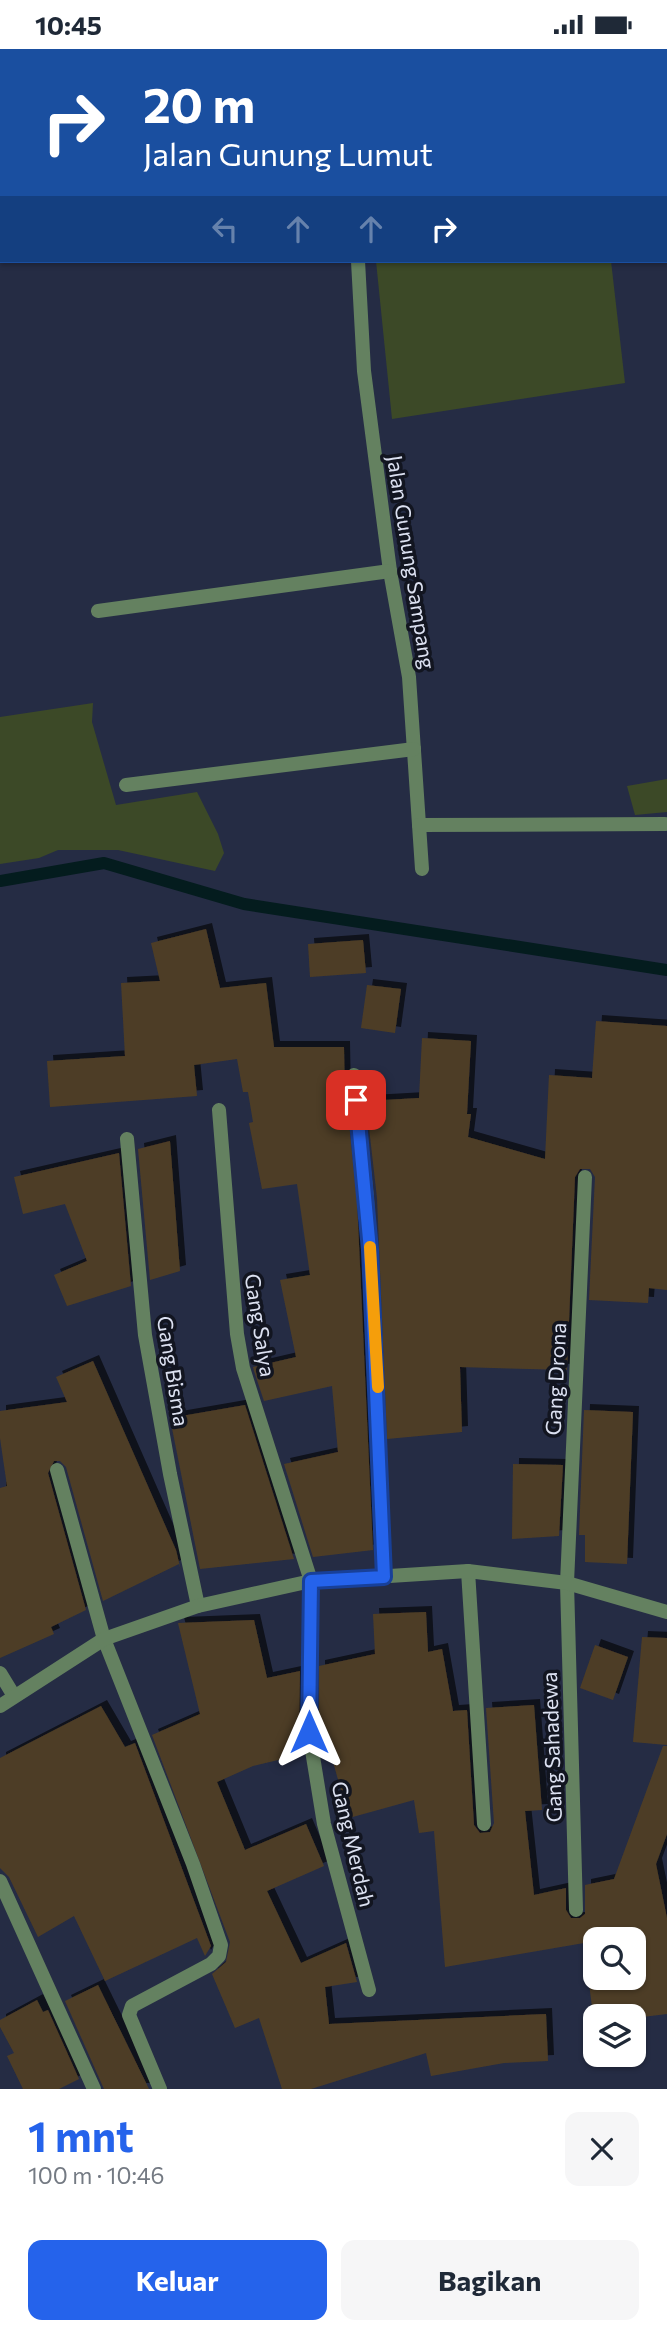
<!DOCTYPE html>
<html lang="id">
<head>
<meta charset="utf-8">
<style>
	body { margin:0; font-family:Commissioner,sans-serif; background:#f6f6f7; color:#1f2937; height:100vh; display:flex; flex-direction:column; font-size:26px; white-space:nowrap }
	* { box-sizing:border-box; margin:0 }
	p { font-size:23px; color:#747a83 }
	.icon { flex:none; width:38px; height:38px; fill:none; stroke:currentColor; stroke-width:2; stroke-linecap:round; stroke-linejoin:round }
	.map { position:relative; height:2040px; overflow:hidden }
	.side { display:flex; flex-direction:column; background:#fff; flex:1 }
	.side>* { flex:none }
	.top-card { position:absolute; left:0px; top:0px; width:668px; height:214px; box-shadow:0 2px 5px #0004; background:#1a4fa0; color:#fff; overflow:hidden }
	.buttons { position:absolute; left:583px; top:1878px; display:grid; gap:14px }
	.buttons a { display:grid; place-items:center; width:63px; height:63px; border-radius:14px; background:#fff; box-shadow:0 2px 5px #0004; font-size:35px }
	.pin { position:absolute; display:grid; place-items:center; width:60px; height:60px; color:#fff; margin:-30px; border-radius:14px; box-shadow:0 4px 10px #0006 }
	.me { position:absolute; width:77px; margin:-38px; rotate:0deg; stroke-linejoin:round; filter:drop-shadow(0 0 5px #0008) }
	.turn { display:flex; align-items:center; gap:24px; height:147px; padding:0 28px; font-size:32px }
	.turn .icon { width:91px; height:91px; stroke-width:2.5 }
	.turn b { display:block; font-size:49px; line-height:60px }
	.lanes { display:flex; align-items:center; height:66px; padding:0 28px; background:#0003; justify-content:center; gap:35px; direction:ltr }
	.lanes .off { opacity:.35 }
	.round { display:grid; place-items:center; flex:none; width:74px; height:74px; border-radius:14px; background:#f6f6f7 }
	.overview { display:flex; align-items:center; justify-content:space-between; height:119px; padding:0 28px }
	h1 { font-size:42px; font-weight:700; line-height:52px; color:#2563eb }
	.cta { display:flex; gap:14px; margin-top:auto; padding:14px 28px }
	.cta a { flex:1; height:80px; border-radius:14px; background:#2563eb; color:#fff; font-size:28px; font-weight:700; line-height:80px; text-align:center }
	.cta a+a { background:#f6f6f7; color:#1f2937 }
	.status { display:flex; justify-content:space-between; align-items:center; height:49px; padding:0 35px; background:#fff; direction:ltr }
	.status svg { height:19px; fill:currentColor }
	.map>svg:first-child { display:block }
	.green { fill:#3c4927 }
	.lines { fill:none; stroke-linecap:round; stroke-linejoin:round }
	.stream { stroke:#041c1e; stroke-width:12 }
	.building { fill:#4e3d25; fill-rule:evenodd; filter:url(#shadow) }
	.minor { stroke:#648160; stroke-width:14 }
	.tertiary { stroke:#648160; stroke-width:14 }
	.route-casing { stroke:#184099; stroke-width:18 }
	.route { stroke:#2563eb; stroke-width:12 }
	.slow { stroke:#f59e0b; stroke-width:12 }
	.labels { text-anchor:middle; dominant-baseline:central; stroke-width:7; stroke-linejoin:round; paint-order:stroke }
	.street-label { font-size:21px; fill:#dce1f1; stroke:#121520 }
</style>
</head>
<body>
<div class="status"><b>10:45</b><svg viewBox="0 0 49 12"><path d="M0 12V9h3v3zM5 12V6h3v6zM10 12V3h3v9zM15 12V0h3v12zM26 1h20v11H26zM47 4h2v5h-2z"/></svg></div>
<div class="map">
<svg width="667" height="2040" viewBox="0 0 667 2040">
	<defs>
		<filter id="shadow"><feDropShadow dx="6" dy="-6" stdDeviation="0" flood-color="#0009"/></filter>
	</defs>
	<rect width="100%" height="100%" fill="#252c44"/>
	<g class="green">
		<polygon points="376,212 611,212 625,334 392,370"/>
		<polygon points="93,654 92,673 116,756 197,743 218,785 224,804 215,822 118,801 58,801 39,809 0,815 0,668"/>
		<polygon points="667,730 667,763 635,766 627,737"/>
	</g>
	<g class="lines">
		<polyline class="stream" points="0,832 104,814 244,855 667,921"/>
	</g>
	<g class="building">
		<polygon points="206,880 220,939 266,934 274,998 344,998 345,1053 347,1053 357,1151 373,1501 313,1508 284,1415 338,1403 332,1337 264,1352 254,1322 253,1318 296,1308 280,1231 310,1226 297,1135 262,1140 249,1074 253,1073 248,1043 243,1043 237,1010 194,1016 197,1047 50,1058 47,1012 125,1007 121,934 160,932 151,894"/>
		<polygon points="363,891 366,924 310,928 308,895"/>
		<polygon points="367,936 401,940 395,984 361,979"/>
		<polygon points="596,972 667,977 667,1241 649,1239 648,1254 589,1251 595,1128 590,1120 580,1120 575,1128 567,1321 460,1318 462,1383 387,1390 377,1149 366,1052 419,1049 422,989 471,992 467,1065 471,1065 468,1088 545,1110 549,1026 592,1029"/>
		<polygon points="170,1092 180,1222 150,1231 138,1100"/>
		<polygon points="119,1104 131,1237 67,1257 54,1226 87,1212 65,1155 23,1165 14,1128"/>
		<polygon points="93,1312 176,1501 181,1522 179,1515 103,1552 66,1418 60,1412 54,1412 48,1424 86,1561 51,1578 54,1585 0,1609 0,1439 7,1437 0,1389 0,1362 67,1353 56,1328"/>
		<polygon points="245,1356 294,1510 200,1520 170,1369"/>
		<polygon points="584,1361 633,1363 627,1515 585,1513 585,1486 579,1486"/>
		<polygon points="513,1415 563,1416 559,1487 512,1490"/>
		<path d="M426,1563L428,1603L442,1600L453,1662L467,1661L474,1776L480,1784L490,1783L494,1774L486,1659L534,1656L542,1761L525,1762L534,1846L566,1839V1861L571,1869H580L585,1865V1836L614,1830L663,1697H667V1785L656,1815L667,1869V1965L634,1969L595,1967L594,1974L584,1894L445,1918L434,1782L419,1784L414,1751L349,1769L329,1699L322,1700L319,1682V1617L375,1605L373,1565ZM595,1890H634V1928H595Z"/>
		<polygon points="254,1571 267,1629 300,1622 299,1683 303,1705 253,1717 217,1733 245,1801 306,1775 324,1817 267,1842 301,1914 346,1894 357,1933 325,1938 329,1975 546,1965 548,2012 504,2014 431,2027 426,2004 311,2040 282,2040 259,1969 235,1979 212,1925 226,1913 230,1893 152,1686 200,1665 178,1574"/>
		<polygon points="642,1588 667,1589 667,1696 633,1693"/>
		<polygon points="595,1596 628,1608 613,1651 580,1639"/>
		<polygon points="101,1657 125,1698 135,1694 211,1897 205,1907 197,1889 105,1932 74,1867 38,1888 9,1828 0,1819 0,1709"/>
		<polygon points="98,1936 149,2040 104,2040 65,1952"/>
		<polygon points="37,1951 43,1963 48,1961 79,2030 59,2040 23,2040 7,2007 14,2004 0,1978 0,1971"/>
	</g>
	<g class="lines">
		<g class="minor">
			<polyline points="334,0 334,2"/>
			<polyline points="358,212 364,322 390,522 409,628 422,820"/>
			<polyline points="98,562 390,522"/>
			<polyline points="126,736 414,700"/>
			<polyline points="419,776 665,775"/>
			<polyline points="354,1026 367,1150 384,1528"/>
			<polyline points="219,1061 237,1285 243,1319 311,1532 309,1683 324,1775 369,1941"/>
			<polyline points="127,1090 145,1286 170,1425 198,1557"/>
			<polyline points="57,1421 104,1590 193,1815 221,1896 219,1907 211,1915 132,1957 129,1966 160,2040"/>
			<polyline points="468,1522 484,1775"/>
			<polyline points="0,1624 14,1647"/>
			<polyline points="0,1832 94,2040"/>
			<polyline points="576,1861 567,1534 585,1128"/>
		</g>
		<polyline class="tertiary" points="0,1657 104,1590 198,1557 311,1532 468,1522 567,1534 667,1563"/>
	</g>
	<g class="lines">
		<defs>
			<polyline id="route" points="309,1683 311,1532 384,1528 370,1201 356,1051"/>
		</defs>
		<use href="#route" class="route-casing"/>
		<use href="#route" class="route"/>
		<polyline class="slow" points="370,1198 378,1338"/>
	</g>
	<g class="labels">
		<g class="street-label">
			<text transform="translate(412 513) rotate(81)">Jalan Gunung Sampang</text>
			<text transform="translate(261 1276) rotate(81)">Gang Salya</text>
			<text transform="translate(174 1322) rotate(81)">Gang Bisma</text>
			<text transform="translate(555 1330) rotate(-87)">Gang Drona</text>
			<text transform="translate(551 1698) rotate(-92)">Gang Sahadewa</text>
			<text transform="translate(354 1795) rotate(77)">Gang Merdah</text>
		</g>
	</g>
</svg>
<div class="buttons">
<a><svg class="icon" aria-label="search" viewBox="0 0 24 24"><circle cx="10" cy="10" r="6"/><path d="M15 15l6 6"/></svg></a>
<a><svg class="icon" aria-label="layers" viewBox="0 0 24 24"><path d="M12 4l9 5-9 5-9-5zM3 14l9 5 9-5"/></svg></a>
</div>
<div class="pin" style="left:356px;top:1051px;background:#d93025"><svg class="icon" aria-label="arrive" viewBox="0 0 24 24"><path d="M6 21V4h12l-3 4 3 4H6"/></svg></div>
<svg class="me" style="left:309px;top:1683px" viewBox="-20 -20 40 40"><path d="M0-17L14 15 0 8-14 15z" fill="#2563eb" stroke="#fff" stroke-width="4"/></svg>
<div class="top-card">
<div class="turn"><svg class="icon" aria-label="right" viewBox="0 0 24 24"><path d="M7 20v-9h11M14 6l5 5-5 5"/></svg><div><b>20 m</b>Jalan Gunung Lumut</div></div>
<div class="lanes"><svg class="icon off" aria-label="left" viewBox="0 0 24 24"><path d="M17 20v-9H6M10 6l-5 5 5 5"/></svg><svg class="icon off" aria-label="ahead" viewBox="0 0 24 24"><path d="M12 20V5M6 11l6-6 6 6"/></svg><svg class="icon off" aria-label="ahead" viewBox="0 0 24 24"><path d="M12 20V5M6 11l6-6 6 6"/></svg><svg class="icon" aria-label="right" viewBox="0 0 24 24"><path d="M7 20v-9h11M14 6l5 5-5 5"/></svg></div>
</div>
</div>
<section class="side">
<div class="overview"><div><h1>1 mnt</h1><p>100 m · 10:46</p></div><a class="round"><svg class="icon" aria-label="close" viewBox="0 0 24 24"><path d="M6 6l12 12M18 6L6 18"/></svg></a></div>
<div class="cta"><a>Keluar</a><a>Bagikan</a></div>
</section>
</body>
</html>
